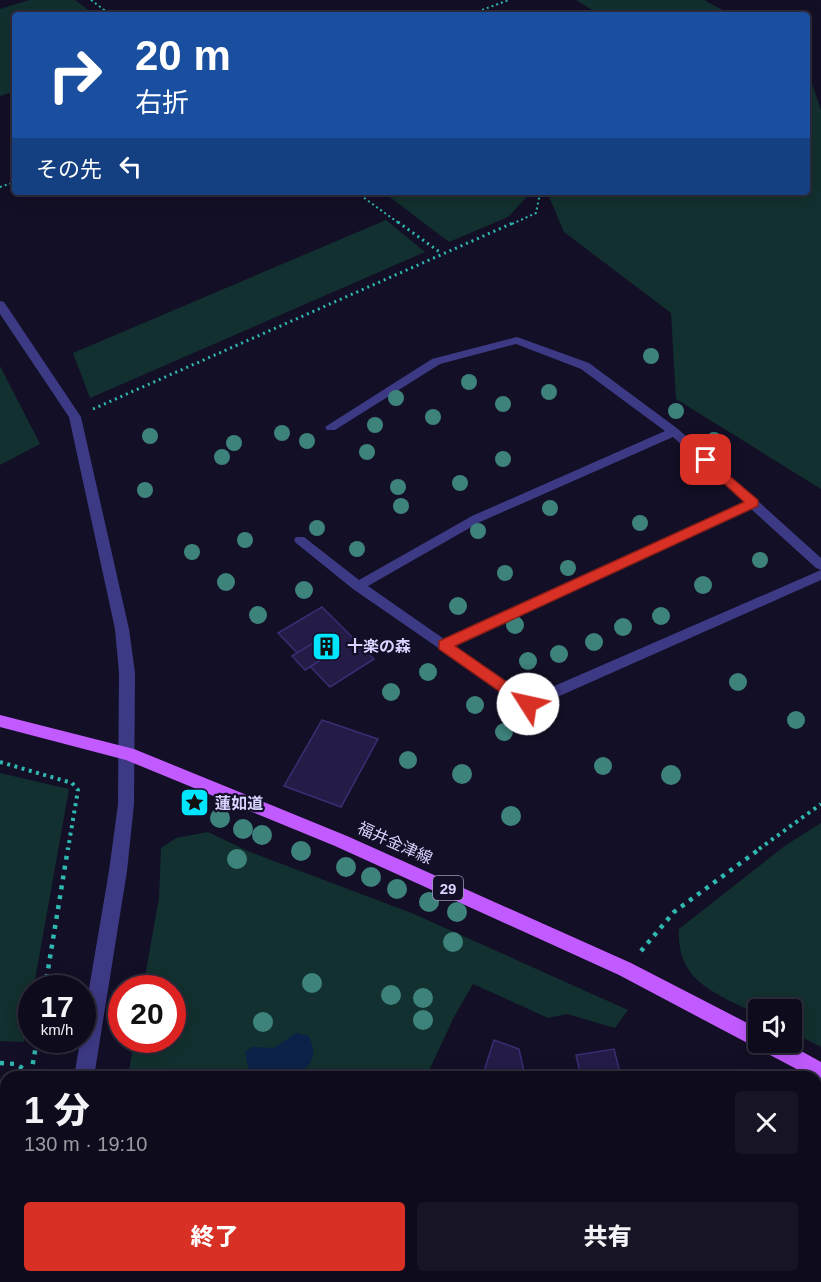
<!DOCTYPE html>
<html lang="ja">
<head>
<meta charset="utf-8">
<style>
	body { margin:0; font-family:Helvetica,"Noto Sans JP",sans-serif; background:#171425; color:#f1f3f6; height:100vh; display:flex; flex-direction:column; font-size:22px; white-space:nowrap }
	* { box-sizing:border-box; margin:0 }
	p { font-size:20px; color:#9b9ba3 }
	.icon { flex:none; width:33px; height:33px; fill:none; stroke:currentColor; stroke-width:2; stroke-linecap:round; stroke-linejoin:round }
	.map { position:relative; flex:1; overflow:hidden }
	.side { position:absolute; left:0px; top:1071px; width:822px; height:212px; display:flex; flex-direction:column; background:#0e0b1c; border-radius:18px 18px 0 0; box-shadow:0 3px 15px #0003,0 0 0 2px #2e2b3b }
	.side>* { flex:none }
	.guide { position:absolute; left:12px; top:12px; width:798px; height:183px; border-radius:6px; box-shadow:0 3px 15px #0003,0 0 0 2px #2e2b3b; background:#1a4fa0; color:#fff; overflow:hidden }
	.fabs { position:absolute; left:748px; top:999px; display:grid; gap:12px }
	.fabs a { display:grid; place-items:center; width:54px; height:54px; border-radius:6px; background:#0e0b1c; box-shadow:0 3px 15px #0003,0 0 0 2px #2e2b3b; font-size:30px }
	.speed { position:absolute; left:18px; top:975px; display:flex; gap:12px; font-size:30px; font-weight:700; text-align:center }
	.speed>* { display:grid; place-content:center; width:78px; height:78px; border-radius:50%; background:#0e0b1c; box-shadow:0 3px 15px #0003,0 0 0 2px #2e2b3b; line-height:1 }
	.speed small { font-size:15px; font-weight:400 }
	.speed .limit { border:9px solid #d22; background:#fff; color:#111 }
	.pin { position:absolute; display:grid; place-items:center; width:51px; height:51px; color:#fff; margin:-26px; border-radius:12px; box-shadow:0 3px 9px #0006 }
	.me { position:absolute; width:66px; margin:-33px; rotate:305deg; stroke-linejoin:round; filter:drop-shadow(0 0 4px #0008) }
	.turn { display:flex; align-items:center; gap:21px; height:126px; padding:0 24px; font-size:27px }
	.turn .icon { width:78px; height:78px; stroke-width:2.5 }
	.turn b { display:block; font-size:42px; line-height:51px }
	.then { display:flex; align-items:center; height:57px; padding:0 24px; background:#0003; gap:12px; font-size:22px }
	.round { display:grid; place-items:center; flex:none; width:63px; height:63px; border-radius:6px; background:#171425 }
	.summary { display:flex; align-items:center; justify-content:space-between; height:102px; padding:0 24px }
	h1 { font-size:36px; font-weight:800; line-height:45px }
	.primary-button { display:flex; gap:12px; margin-top:auto; padding:12px 24px }
	.primary-button a { flex:1; height:69px; border-radius:6px; background:#d93025; color:#fff; font-size:24px; font-weight:800; line-height:69px; text-align:center }
	.primary-button a+a { background:#171425; color:#f1f3f6 }
	.map>svg:first-child { display:block }
	.green { fill:#12302f }
	.water { fill:#0c2248 }
	.building { fill:#241b47; stroke:#3b2d73; stroke-width:1.5 }
	.lines { fill:none; stroke-linecap:round; stroke-linejoin:round }
	.path-far3 { stroke:#2fb8b0; stroke-width:2; stroke-dasharray:2 3; stroke-linecap:butt }
	.path-far2 { stroke:#2fb8b0; stroke-width:3; stroke-dasharray:2 4; stroke-linecap:butt }
	.path-far1 { stroke:#2fb8b0; stroke-width:4; stroke-dasharray:3 4.5; stroke-linecap:butt }
	.path { stroke:#2fb8b0; stroke-width:4.5; stroke-dasharray:4 6; stroke-linecap:butt }
	.service { fill:#3d3a85; fill-rule:evenodd }
	.tertiary { fill:#3d3a85; fill-rule:evenodd }
	.primary { fill:#c25bff; fill-rule:evenodd }
	.tree { fill:#3d827b }
	.route { fill:#d93025; stroke:#8d1f18; stroke-width:1.5 }
	.labels { text-anchor:middle; dominant-baseline:central; stroke-width:4.5; stroke-linejoin:round; paint-order:stroke }
	.shield { fill:#130f26; stroke:#9e99be; stroke-width:1.5 }
	.shield-label { font-size:15px; font-weight:bold; fill:#d9d4ff }
	.poi-label { font-size:16px; font-weight:bold; fill:#d9d4ff; stroke:#130f26; text-anchor:start }
	.street-label { font-size:16px; fill:#d9d4ff; stroke:#130f26 }
</style>
</head>
<body>
<div class="map">
<svg width="821" height="1282" viewBox="0 0 821 1282">
	<rect width="100%" height="100%" fill="#130f26"/>
	<g class="green">
		<polygon points="29,0 75,0 95,15 15,15 15,91 0,96 0,9"/>
		<polygon points="576,0 704,0 732,15 600,15"/>
		<polygon points="807,69 821,110 821,489 676,399 671,313 564,232 547,192 807,192"/>
		<polygon points="383,192 526,192 527,197 508,217 449,242"/>
		<polygon points="386,220 425,252 90,398 73,353"/>
		<polygon points="0,366 40,444 0,465"/>
		<polygon points="0,773 69,789 24,1042 0,1041"/>
		<path d="M821,823V1047L792,1032V1010H759V1015C718,994 676,983 679,929L786,845Z"/>
		<polygon points="208,832 250,852 414,914 628,1010 615,1028 567,1014 548,1018 473,984 454,1017 426,1077 128,1077 134,1040 172,1040 172,988 143,988 159,898 161,848 176,838"/>
		<polygon points="96,1277 405,1276 405,1282 95,1282"/>
	</g>
	<path class="water" d="M296,1033L309,1036C318,1059 313,1061 295,1077H250L245,1052L252,1047L274,1048Z"/>
	<g class="building">
		<polygon points="322,607 374,659 330,687 278,633"/>
		<polygon points="315,642 327,656 305,670 292,656"/>
		<polygon points="322,720 378,739 341,807 284,786"/>
		<polygon points="494,1040 519,1049 525,1076 534,1074 534,1077 482,1077"/>
		<polygon points="614,1049 620,1073 644,1071 646,1077 581,1077 576,1055"/>
		<polygon points="487,1276 628,1276 601,1282 488,1282"/>
	</g>
	<g class="lines">
		<g class="path-far3">
			<polyline points="91,0 111,15"/>
			<polyline points="468,15 509,0"/>
			<polyline points="0,187 15,182"/>
			<polyline points="356,192 400,224"/>
			<polyline points="512,224 536,213 539,198 536,192"/>
		</g>
		<g class="path-far2">
			<polyline points="398,222 441,253"/>
			<polyline points="93,409 515,222"/>
		</g>
		<g class="path-far1">
			<polyline points="0,762 72,783 78,790 68,849"/>
			<polyline points="759,849 821,804"/>
		</g>
		<g class="path">
			<polyline points="641,951 674,912 761,848"/>
			<polyline points="45,988 68,848"/>
			<polyline points="0,1063 16,1064 31,1074 31,1077"/>
			<polyline points="31,1074 37,1040"/>
			<polyline points="0,1218 6,1191"/>
		</g>
		<g class="service">
			<path d="M517,337L589,363L678,429L821,558V570L816,568L751,509L455,646L529,697L821,570V580L528,710L353,589L296,543L294,540L296,537H304L359,580L472,516L665,431L581,369L516,344L440,364L335,430H327L325,427L432,359ZM673,437L744,502L444,639L368,586L480,522Z"/>
			<polygon points="672,1276 691,1276 692,1282 672,1282"/>
		</g>
		<g class="tertiary">
			<polygon points="0,301 4,302 81,417 129,629 135,673 134,804 127,871 94,1077 74,1077 109,871 118,804 119,673 115,629 69,417 0,314"/>
			<polygon points="31,1276 53,1276 52,1282 30,1282"/>
		</g>
		<polygon class="primary" points="0,715 134,749 347,836 631,963 759,1029 759,1042 785,1042 821,1062 821,1082 619,975 335,846 126,760 0,727"/>
	</g>
	<g class="tree">
		<circle cx="651" cy="356" r="8"/>
		<circle cx="469" cy="382" r="8"/>
		<circle cx="549" cy="392" r="8"/>
		<circle cx="396" cy="398" r="8"/>
		<circle cx="503" cy="404" r="8"/>
		<circle cx="676" cy="411" r="8"/>
		<circle cx="433" cy="417" r="8"/>
		<circle cx="375" cy="425" r="8"/>
		<circle cx="282" cy="433" r="8"/>
		<circle cx="150" cy="436" r="8"/>
		<circle cx="714" cy="440" r="8"/>
		<circle cx="307" cy="441" r="8"/>
		<circle cx="234" cy="443" r="8"/>
		<circle cx="367" cy="452" r="8"/>
		<circle cx="222" cy="457" r="8"/>
		<circle cx="503" cy="459" r="8"/>
		<circle cx="460" cy="483" r="8"/>
		<circle cx="398" cy="487" r="8"/>
		<circle cx="145" cy="490" r="8"/>
		<circle cx="401" cy="506" r="8"/>
		<circle cx="550" cy="508" r="8"/>
		<circle cx="640" cy="523" r="8"/>
		<circle cx="317" cy="528" r="8"/>
		<circle cx="478" cy="531" r="8"/>
		<circle cx="245" cy="540" r="8"/>
		<circle cx="357" cy="549" r="8"/>
		<circle cx="192" cy="552" r="8"/>
		<circle cx="760" cy="560" r="8"/>
		<circle cx="568" cy="568" r="8"/>
		<circle cx="505" cy="573" r="8"/>
		<circle cx="226" cy="582" r="9"/>
		<circle cx="703" cy="585" r="9"/>
		<circle cx="304" cy="590" r="9"/>
		<circle cx="458" cy="606" r="9"/>
		<circle cx="258" cy="615" r="9"/>
		<circle cx="661" cy="616" r="9"/>
		<circle cx="515" cy="625" r="9"/>
		<circle cx="623" cy="627" r="9"/>
		<circle cx="594" cy="642" r="9"/>
		<circle cx="559" cy="654" r="9"/>
		<circle cx="528" cy="661" r="9"/>
		<circle cx="428" cy="672" r="9"/>
		<circle cx="738" cy="682" r="9"/>
		<circle cx="391" cy="692" r="9"/>
		<circle cx="475" cy="705" r="9"/>
		<circle cx="796" cy="720" r="9"/>
		<circle cx="504" cy="732" r="9"/>
		<circle cx="408" cy="760" r="9"/>
		<circle cx="603" cy="766" r="9"/>
		<circle cx="462" cy="774" r="10"/>
		<circle cx="671" cy="775" r="10"/>
		<circle cx="511" cy="816" r="10"/>
		<circle cx="220" cy="818" r="10"/>
		<circle cx="243" cy="829" r="10"/>
		<circle cx="262" cy="835" r="10"/>
		<circle cx="301" cy="851" r="10"/>
		<circle cx="237" cy="859" r="10"/>
		<circle cx="346" cy="867" r="10"/>
		<circle cx="371" cy="877" r="10"/>
		<circle cx="397" cy="889" r="10"/>
		<circle cx="429" cy="902" r="10"/>
		<circle cx="457" cy="912" r="10"/>
		<circle cx="453" cy="942" r="10"/>
		<circle cx="312" cy="983" r="10"/>
		<circle cx="391" cy="995" r="10"/>
		<circle cx="423" cy="998" r="10"/>
		<circle cx="423" cy="1020" r="10"/>
		<circle cx="263" cy="1022" r="10"/>
	</g>
	<polygon class="route" points="706,456 758,500 758,506 455,646 533,700 533,708 523,708 439,649 439,641 744,502 702,463 702,457"/>
	<defs>
		<symbol id="building-square" viewBox="-11 -11 22 22"><rect x="-9" y="-9" width="18" height="18" rx="4" fill="#00e5ff" stroke="#130f26"/><path d="M-4-6H4V6H1V3H-1V6H-4ZM-2.5-4.3h1.7v1.8h-1.7ZM.8-4.3h1.7v1.8H.8ZM-2.5-1h1.7V.8h-1.7ZM.8-1h1.7V.8H.8Z" fill="#111"/></symbol>
		<symbol id="sight-square" viewBox="-11 -11 22 22"><rect x="-9" y="-9" width="18" height="18" rx="4" fill="#00e5ff" stroke="#130f26"/><path d="M0-6L1.8-2.2L6-1.7L2.9 1.2L3.7 5.4L0 3.3L-3.7 5.4L-2.9 1.2L-6-1.7L-1.8-2.2Z" fill="#111"/></symbol>
	</defs>
	<g fill-rule="evenodd">
		<use href="#building-square" x="310" y="630" width="33" height="33"/>
		<use href="#sight-square" x="178" y="786" width="33" height="33"/>
	</g>
	<g class="labels">
		<rect class="shield" x="433" y="876" width="30" height="24" rx="4.5"/>
		<g class="shield-label">
			<text x="448" y="888">29</text>
		</g>
		<g class="poi-label">
			<text x="347" y="646">十楽の森</text>
			<text x="215" y="803">蓮如道</text>
		</g>
		<g class="street-label">
			<text transform="translate(395 843) rotate(24)">福井金津線</text>
		</g>
	</g>
</svg>
<div class="fabs">
<a><svg class="icon" aria-label="sound" viewBox="0 0 24 24"><path d="M4 9h4l5-4v14l-5-4H4zM17 9q2 3 0 6"/></svg></a>
</div>
<div class="speed"><div>17<small>km/h</small></div><div class="limit">20</div></div>
<div class="pin" style="left:706px;top:460px;background:#d93025"><svg class="icon" aria-label="arrive" viewBox="0 0 24 24"><path d="M6 21V4h12l-3 4 3 4H6"/></svg></div>
<svg class="me" style="left:528px;top:704px" viewBox="-20 -20 40 40"><circle r="19" fill="#fff"/><path d="M0-13L10 11 0 6-10 11z" fill="#d93025"/></svg>
<div class="guide">
<div class="turn"><svg class="icon" aria-label="right" viewBox="0 0 24 24"><path d="M7 20v-9h11M14 6l5 5-5 5"/></svg><div><b>20 m</b>右折</div></div>
<div class="then">その先<svg class="icon" aria-label="left" viewBox="0 0 24 24"><path d="M17 20v-9H6M10 6l-5 5 5 5"/></svg></div>
</div>
<section class="side">
<div class="summary"><div><h1>1 分</h1><p>130 m · 19:10</p></div><a class="round"><svg class="icon" aria-label="close" viewBox="0 0 24 24"><path d="M6 6l12 12M18 6L6 18"/></svg></a></div>
<div class="primary-button"><a>終了</a><a>共有</a></div>
</section>
</div>
</body>
</html>
